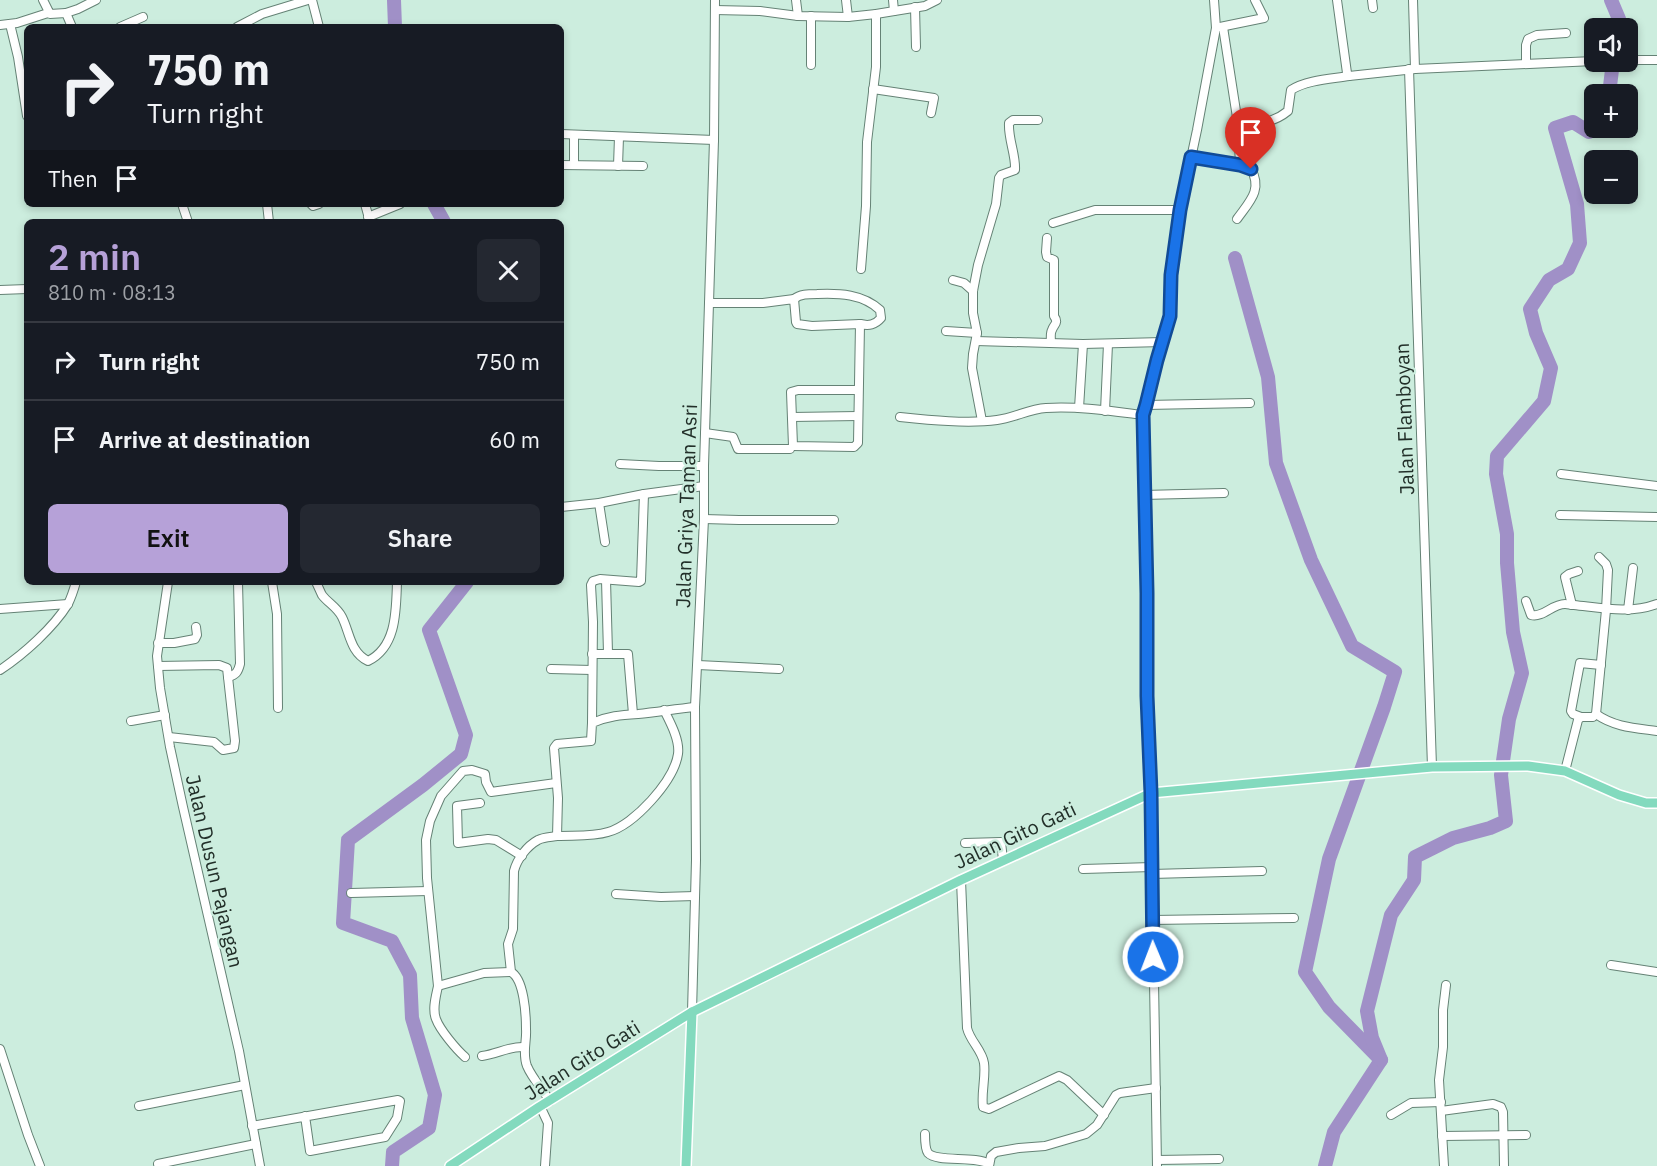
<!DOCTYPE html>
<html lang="en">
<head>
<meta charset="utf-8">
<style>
	body { margin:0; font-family:"IBM Plex Sans",sans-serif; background:#242831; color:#f1f3f6; height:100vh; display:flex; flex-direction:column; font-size:22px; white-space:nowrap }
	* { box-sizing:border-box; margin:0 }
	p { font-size:20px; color:#9ea1a6 }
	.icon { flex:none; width:33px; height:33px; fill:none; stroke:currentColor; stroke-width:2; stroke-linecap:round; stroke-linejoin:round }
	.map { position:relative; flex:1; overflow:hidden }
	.drawer { position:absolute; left:24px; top:219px; width:540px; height:366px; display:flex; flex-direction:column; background:#171b24; border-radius:9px; box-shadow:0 3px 9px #0003 }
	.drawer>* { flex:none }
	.hud { position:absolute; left:24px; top:24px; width:540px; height:183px; border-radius:9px; box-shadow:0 3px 9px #0003; background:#171b24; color:#f1f3f6; overflow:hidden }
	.fabs { position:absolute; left:1584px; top:18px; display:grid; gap:12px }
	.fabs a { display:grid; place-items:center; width:54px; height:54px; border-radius:9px; background:#171b24; box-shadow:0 3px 9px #0003; font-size:30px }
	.pin { position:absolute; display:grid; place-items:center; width:51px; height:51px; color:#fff; margin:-62px -26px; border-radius:50% 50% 50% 0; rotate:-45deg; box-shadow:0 0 6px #0007 }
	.pin .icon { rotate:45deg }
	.me { position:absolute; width:66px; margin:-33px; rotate:359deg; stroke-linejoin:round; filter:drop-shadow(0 0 4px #0008) }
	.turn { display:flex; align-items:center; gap:21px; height:126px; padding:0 24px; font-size:27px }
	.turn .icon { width:78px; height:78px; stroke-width:2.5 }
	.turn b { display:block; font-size:42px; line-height:51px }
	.then { display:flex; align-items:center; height:57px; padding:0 24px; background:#0003; gap:12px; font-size:22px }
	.round { display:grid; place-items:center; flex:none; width:63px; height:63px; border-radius:9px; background:#242831 }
	.head { display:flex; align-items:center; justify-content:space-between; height:102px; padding:0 24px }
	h1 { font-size:36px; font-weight:600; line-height:45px; color:#b6a1d8 }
	.action { display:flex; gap:12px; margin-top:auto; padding:12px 24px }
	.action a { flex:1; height:69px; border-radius:9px; background:#b6a1d8; color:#111; font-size:24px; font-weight:600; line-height:69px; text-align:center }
	.action a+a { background:#242831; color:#f1f3f6 }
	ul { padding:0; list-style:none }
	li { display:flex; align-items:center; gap:18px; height:78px; padding:0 24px; border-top:2px solid #363941 }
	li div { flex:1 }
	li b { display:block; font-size:22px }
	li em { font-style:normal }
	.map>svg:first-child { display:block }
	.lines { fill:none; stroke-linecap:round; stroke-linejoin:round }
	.river { stroke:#a090c7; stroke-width:14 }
	.minor-casing { stroke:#658275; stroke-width:10 }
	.major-casing { stroke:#fff; stroke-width:12 }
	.minor { stroke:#fff; stroke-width:8 }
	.major { stroke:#83dabe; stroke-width:9 }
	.route-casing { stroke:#114b97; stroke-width:15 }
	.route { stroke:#1a73e8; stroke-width:10 }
	.labels { text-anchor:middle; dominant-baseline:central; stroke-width:4.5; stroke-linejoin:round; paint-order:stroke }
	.street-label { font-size:20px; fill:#222f29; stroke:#ccedde }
</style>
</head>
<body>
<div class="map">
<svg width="1657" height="1166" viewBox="0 0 1657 1166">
	<rect width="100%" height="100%" fill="#ccedde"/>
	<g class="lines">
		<g class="river">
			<polyline points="394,0 395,27"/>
			<polyline points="1611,0 1619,19 1618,28"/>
			<polyline points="1609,94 1613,62"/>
			<polyline points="434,204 444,222"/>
			<polyline points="1235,258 1268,377 1276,463 1311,560 1352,646 1395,672 1384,707 1329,859 1305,972 1329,1007 1381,1060 1334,1132 1325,1166"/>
			<polyline points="1381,1060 1372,1038 1367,1011 1391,915 1414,880 1415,857 1453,838 1490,828 1506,821 1501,775 1509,719 1522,673 1513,632 1507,563 1507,534 1496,474 1497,456 1544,401 1551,368 1536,333 1530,309 1549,280 1568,269 1580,243 1577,204 1555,128 1573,122 1589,132 1600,128"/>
			<polyline points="392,1166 393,1152 429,1128 435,1095 412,1018 410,975 392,941 343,923 348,840 423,785 461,754 466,735 429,630 467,582"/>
		</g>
		<defs>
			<g id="minor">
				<polyline points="43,0 50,14 66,13 72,27"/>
				<polyline points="312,0 319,27"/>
				<polyline points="796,0 798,16"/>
				<polyline points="846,0 848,17"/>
				<polyline points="893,0 894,11"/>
				<polyline points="1337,0 1347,73 1349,76 1415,69 1594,61"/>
				<polyline points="1372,0 1373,8"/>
				<polyline points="1413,0 1415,69"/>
				<polyline points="915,7 916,47"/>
				<polyline points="715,10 760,11 798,16 848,17 876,14 925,6 937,0"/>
				<polyline points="66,13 78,9 96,0"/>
				<polyline points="811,16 811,65"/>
				<polyline points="10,24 18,57 27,116"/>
				<polyline points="0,25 17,23 48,13"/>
				<polyline points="120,27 143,17"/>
				<polyline points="237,27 262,14 308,0"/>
				<polyline points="1220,27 1264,18 1255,0"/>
				<polyline points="1223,27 1238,124 1240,165"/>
				<polyline points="1628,60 1657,60"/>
				<polyline points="1526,63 1526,45 1528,39 1537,35 1566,33"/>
				<polyline points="1409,69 1432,767"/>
				<polyline points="873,89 934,98 931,113"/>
				<path d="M1238,124C1258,123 1272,124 1288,111L1291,90C1307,80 1331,79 1349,76"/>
				<polyline points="561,134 714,140"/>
				<path d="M1191,157L1240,165L1251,169C1263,190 1249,202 1237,219"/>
				<polyline points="561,165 643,166"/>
				<polyline points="574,165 574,135"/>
				<polyline points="618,166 619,137"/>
				<polyline points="182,204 188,222"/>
				<polyline points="267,204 269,222"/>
				<polyline points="311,204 313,206 319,204"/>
				<polyline points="365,204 370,222"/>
				<polyline points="368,217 400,204"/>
				<polyline points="1053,223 1095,210 1180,210"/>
				<path d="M1047,238L1046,252L1047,257L1054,260V316C1059,323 1054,324 1052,330C1050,333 1051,339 1051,343"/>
				<polyline points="861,269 866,206 867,142 876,67 876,14"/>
				<polyline points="953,280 964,283 973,291"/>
				<polyline points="0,290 27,289"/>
				<path d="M794,299C800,294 808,294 817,294C839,293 863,294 880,310L881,318C875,325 869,326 860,324"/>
				<polyline points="709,303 763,303 794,299 796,322 797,324 812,326 860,324 858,443 854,447 793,446 791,392 798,390 858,390"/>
				<polyline points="946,331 977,333"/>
				<polyline points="976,341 1083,344 1163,342"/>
				<polyline points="1146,405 1250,403"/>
				<polyline points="1079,408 1083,344"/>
				<polyline points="1105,411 1108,344"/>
				<polyline points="792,417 858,416"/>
				<path d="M900,417C929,420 968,424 997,420C1014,418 1029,409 1046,408C1078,406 1111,411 1143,415"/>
				<path d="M982,421L972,368L973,354L977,333L973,313V291L978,265L996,204L999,178L1001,175L1015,170C1016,155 1008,139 1009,123L1013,120H1038"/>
				<polyline points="705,433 733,437 738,449 790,449"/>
				<polyline points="620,464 659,466 704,466"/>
				<polyline points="1561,474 1657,486"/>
				<polyline points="1143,495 1224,493"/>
				<polyline points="599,503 605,542"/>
				<polyline points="561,507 599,503 644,494 704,486"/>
				<polyline points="1560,515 1657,517"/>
				<polyline points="704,519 739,520 834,520"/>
				<polyline points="606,580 608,653"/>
				<polyline points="168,582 157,656 160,688 170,747 183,807 239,1051 260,1166"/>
				<polyline points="272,582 277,614 278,708"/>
				<path d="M316,582C318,586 320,591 322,595C328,603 337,607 342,617C350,633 350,652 368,661C397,647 396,610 397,582"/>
				<path d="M1526,601L1531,615C1543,618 1552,604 1565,604C1568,604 1571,605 1574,605C1602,608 1630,614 1657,604"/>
				<polyline points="1572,605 1565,577 1569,574 1578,571"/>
				<polyline points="0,609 68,604"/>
				<polyline points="1628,610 1633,568"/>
				<polyline points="158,643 174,643 195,639 197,635 196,627"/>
				<polyline points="592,654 628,654 633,714"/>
				<polyline points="698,665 779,669"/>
				<path d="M158,666L219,665L227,668L228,677C236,675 238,672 240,664L238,582"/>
				<polyline points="551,669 592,670"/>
				<path d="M0,670C24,654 53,628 68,604C71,598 74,589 76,582"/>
				<path d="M1596,714C1614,727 1635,728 1657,731"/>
				<polyline points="1581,717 1573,714 1571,711 1580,663 1601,665"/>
				<polyline points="131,721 165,715"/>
				<polyline points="592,723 593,622 591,585 593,581 600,579 639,582 641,581 644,494"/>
				<polyline points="169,737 214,742 223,750 234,748 235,741 228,677"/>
				<polyline points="1565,771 1578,720 1581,717 1593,717 1596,714 1606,610 1608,570 1606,564 1599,557"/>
				<polyline points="480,803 457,806 458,843 488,839 496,840 522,856"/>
				<path d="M557,836C573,835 592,837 608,832C634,825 674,781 678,754C680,740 670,722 664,710"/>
				<polyline points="965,843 1001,842 1003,860"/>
				<polyline points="1083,869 1152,867"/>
				<polyline points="1152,874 1262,871"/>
				<path d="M961,880L967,1028C970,1041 982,1050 984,1063C986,1077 981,1093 983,1107L989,1109L1059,1076L1067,1080L1104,1115"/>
				<polyline points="351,893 428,891"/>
				<polyline points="616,894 661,897 695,896"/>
				<polyline points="1152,920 1294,918"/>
				<polyline points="1611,965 1657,972"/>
				<polyline points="438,986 484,973 511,972"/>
				<polyline points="692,1012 696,860 695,707 704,519 704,466 714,140 715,0"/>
				<polyline points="0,1049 28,1135 40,1166"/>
				<path d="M482,1056C497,1054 510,1046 524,1047"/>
				<path d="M465,1057C456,1049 440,1030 436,1019C432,1009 436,996 438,986L427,878L426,840L430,821L441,796L463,771L472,770L485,774L486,782L491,792L556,783"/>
				<path d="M550,1101C543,1090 532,1078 527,1066C522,1053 527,1041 526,1029C526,1014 524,979 511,972L508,944L513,929L514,871C517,859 527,846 538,840C543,837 551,837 557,836L558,798L554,748L557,744L591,741L592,723C608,716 621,715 638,714C657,712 676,709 695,707"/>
				<polyline points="139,1106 245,1085"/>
				<polyline points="540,1106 548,1123 545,1166"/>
				<polyline points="1441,1111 1493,1104 1501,1107 1503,1112 1504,1166"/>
				<polyline points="1391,1115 1411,1103 1441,1102"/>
				<polyline points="252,1126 398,1100 400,1101 397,1118 385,1137 310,1151 305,1116"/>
				<path d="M925,1134C925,1139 925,1149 928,1153C937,1163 975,1155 989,1164"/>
				<polyline points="1442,1136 1526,1135"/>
				<polyline points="1157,1160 1219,1159"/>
				<polyline points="158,1164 256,1144"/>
				<polyline points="989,1166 991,1156 996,1152 1019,1148 1045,1146 1086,1134 1097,1125 1116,1095 1120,1093 1156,1088"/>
				<polyline points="1157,1166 1151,793 1147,696 1147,593 1143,415 1157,360 1170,316 1171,275 1180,210 1197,130 1216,28 1214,0"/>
				<polyline points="1444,1166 1439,1080 1443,1047 1443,1010 1446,985"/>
			</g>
			<g id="major">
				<polyline points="450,1166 539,1107 692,1012 961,880 1151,793 1432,767 1528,766 1565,771 1619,795 1646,803 1657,803"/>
				<polyline points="686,1166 692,1012"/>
			</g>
		</defs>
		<use href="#minor" class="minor-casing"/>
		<use href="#major" class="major-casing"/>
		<use href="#minor" class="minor"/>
		<use href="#major" class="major"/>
	</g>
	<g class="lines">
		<defs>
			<polyline id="route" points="1153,957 1151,793 1147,696 1147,593 1143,415 1146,405 1157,360 1170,316 1171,275 1180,210 1191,157 1240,165 1251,169"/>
		</defs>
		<use href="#route" class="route-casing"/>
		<use href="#route" class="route"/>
	</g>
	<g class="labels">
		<g class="street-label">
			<text transform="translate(1404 419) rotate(-92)">Jalan Flamboyan</text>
			<text transform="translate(686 506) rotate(-88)">Jalan Griya Taman Asri</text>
			<text transform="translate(1015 835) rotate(-25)">Jalan Gito Gati</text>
			<text transform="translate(215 871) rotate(77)">Jalan Dusun Pajangan</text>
			<text transform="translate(582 1060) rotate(-32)">Jalan Gito Gati</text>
		</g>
	</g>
</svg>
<div class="fabs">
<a><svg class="icon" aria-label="sound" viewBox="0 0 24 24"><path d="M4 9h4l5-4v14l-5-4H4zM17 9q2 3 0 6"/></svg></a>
<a>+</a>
<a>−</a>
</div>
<div class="pin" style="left:1251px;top:169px;background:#d93025"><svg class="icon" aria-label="arrive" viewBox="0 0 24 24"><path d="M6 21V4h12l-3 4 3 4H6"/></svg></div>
<svg class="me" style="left:1153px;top:957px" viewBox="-20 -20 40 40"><circle r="17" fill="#1a73e8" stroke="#fff" stroke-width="3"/><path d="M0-11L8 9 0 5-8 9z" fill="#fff"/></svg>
<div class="hud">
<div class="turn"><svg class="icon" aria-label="right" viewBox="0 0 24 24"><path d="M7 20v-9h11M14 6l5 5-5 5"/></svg><div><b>750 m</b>Turn right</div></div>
<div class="then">Then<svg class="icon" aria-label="arrive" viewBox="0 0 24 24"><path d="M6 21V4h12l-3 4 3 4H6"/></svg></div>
</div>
<section class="drawer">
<div class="head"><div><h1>2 min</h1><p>810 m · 08:13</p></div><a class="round"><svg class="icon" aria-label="close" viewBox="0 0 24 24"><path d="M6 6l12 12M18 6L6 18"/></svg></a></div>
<ul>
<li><svg class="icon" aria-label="right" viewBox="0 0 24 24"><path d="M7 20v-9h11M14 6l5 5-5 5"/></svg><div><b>Turn right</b></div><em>750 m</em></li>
<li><svg class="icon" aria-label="arrive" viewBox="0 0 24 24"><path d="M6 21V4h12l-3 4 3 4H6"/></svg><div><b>Arrive at destination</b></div><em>60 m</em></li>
</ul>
<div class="action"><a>Exit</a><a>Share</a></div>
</section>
</div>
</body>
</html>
